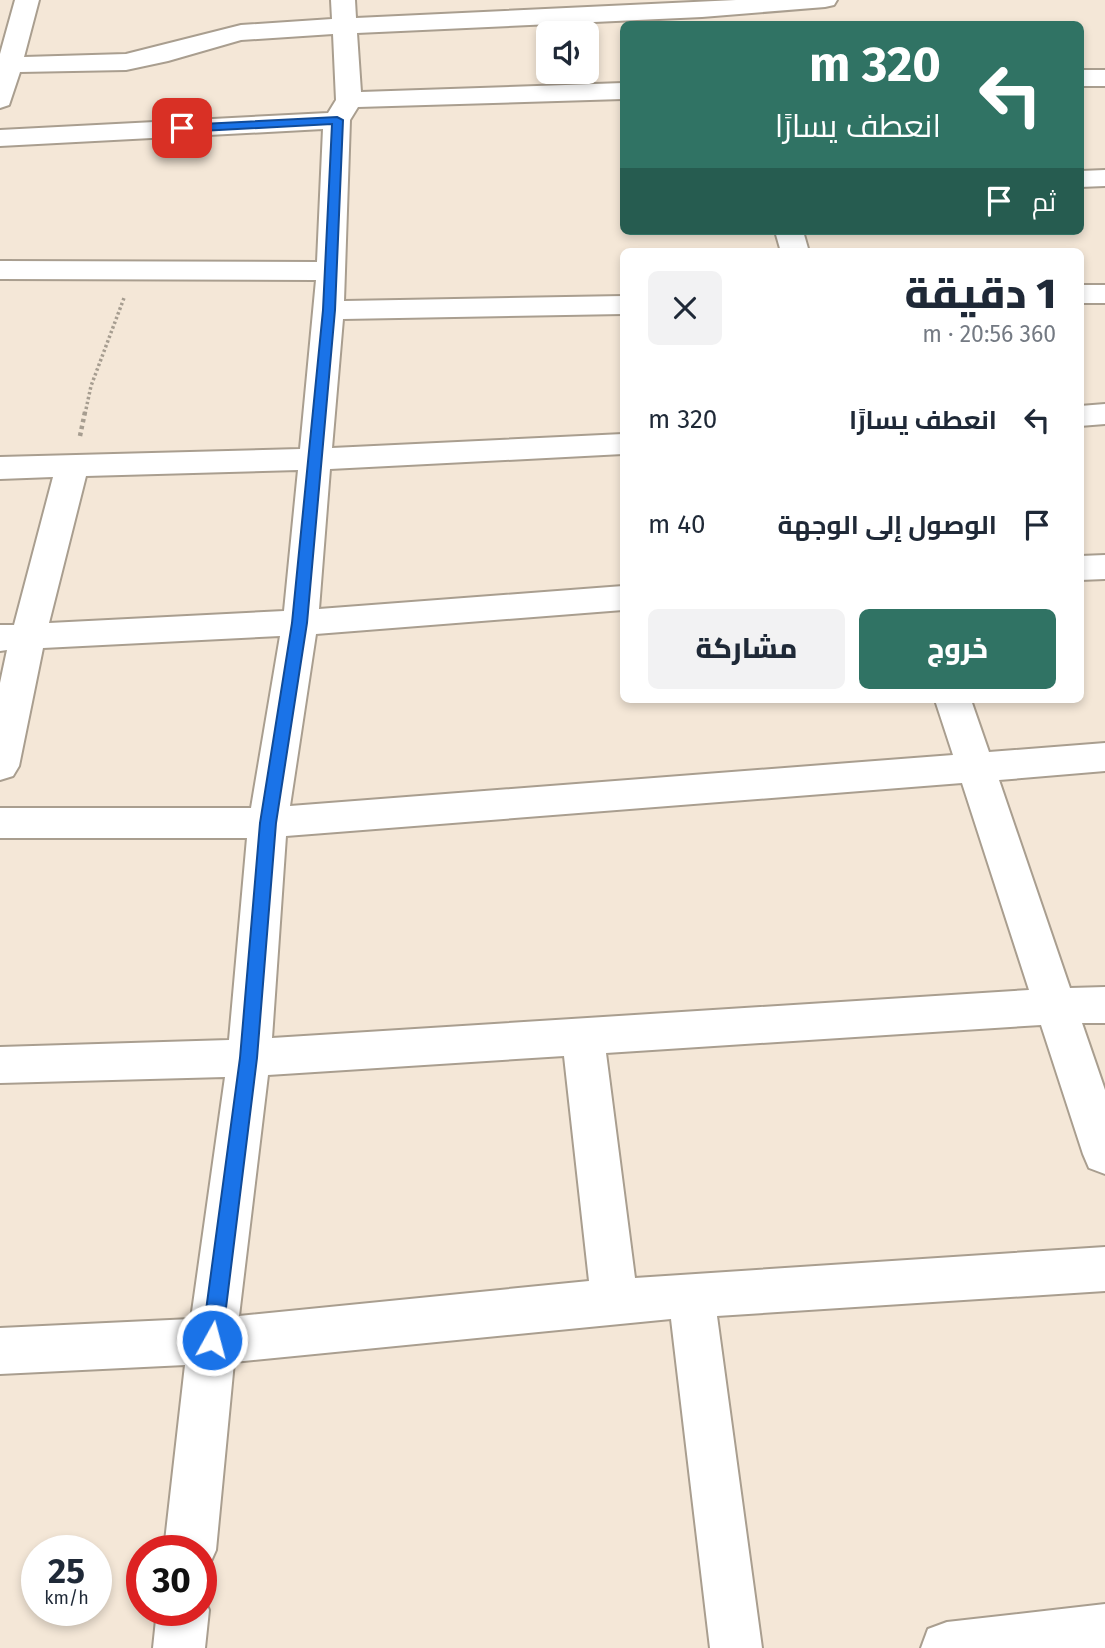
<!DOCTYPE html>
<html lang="ar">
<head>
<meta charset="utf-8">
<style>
	body { margin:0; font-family:"Fira Sans",Cairo,sans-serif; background:#f2f2f3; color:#1f2937; direction:rtl; height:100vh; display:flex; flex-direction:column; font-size:26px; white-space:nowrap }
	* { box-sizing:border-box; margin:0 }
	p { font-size:23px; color:#747a83 }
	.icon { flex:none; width:38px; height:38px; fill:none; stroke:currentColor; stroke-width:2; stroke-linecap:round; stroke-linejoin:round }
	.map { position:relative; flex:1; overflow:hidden; direction:ltr }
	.details { position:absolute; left:620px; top:248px; width:464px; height:455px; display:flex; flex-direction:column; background:#fff; border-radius:10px; box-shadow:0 4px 10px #0003; direction:rtl }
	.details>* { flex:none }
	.top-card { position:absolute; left:620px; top:21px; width:464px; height:214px; border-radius:10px; box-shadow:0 4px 10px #0003; direction:rtl; background:#307364; color:#fff; overflow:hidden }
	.controls { position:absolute; left:536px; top:21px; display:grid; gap:14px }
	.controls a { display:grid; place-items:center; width:63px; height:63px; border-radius:10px; background:#fff; box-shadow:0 4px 10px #0003; font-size:35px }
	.speed { position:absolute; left:21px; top:1535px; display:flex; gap:14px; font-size:35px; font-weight:700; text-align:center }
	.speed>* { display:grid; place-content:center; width:91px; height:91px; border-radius:50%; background:#fff; box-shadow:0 4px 10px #0003; line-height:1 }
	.speed small { font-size:18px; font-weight:400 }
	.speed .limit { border:10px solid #d22; background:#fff; color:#111 }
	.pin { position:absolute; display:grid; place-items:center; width:60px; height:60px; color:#fff; margin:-30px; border-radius:14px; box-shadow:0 4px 10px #0006 }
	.me { position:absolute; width:77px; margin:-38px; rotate:7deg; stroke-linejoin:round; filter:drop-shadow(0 0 5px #0008) }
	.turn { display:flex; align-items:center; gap:24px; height:147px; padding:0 28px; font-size:32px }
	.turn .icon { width:91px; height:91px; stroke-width:2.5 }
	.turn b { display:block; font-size:49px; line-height:60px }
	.then { display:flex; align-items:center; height:66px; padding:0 28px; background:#0003; gap:14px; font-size:26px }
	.round { display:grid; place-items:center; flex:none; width:74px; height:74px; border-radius:10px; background:#f2f2f3 }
	.overview { display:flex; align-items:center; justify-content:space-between; height:119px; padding:0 28px }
	h1 { font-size:42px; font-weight:800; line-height:52px }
	.cta { display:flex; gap:14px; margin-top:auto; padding:14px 28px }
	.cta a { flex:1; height:80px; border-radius:10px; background:#307364; color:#fff; font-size:28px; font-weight:800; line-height:80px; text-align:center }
	.cta a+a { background:#f2f2f3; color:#1f2937 }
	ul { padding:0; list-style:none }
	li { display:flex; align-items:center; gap:21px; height:105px; padding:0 28px }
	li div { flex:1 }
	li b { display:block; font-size:26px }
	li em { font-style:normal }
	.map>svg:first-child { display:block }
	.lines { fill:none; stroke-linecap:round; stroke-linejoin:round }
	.minor-casing { stroke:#a99e8f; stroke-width:4 }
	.path-far1 { stroke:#a69d90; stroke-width:3.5; stroke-dasharray:2.5 2.5; stroke-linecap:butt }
	.path { stroke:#a69d90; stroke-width:4.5; stroke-dasharray:3.5 3.5; stroke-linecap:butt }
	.minor { fill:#fff; fill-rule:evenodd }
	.route { fill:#1a73e8; stroke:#114b97; stroke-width:2 }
</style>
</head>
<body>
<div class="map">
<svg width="1105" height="1648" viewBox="0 0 1105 1648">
	<rect width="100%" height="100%" fill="#f4e7d7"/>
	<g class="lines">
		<defs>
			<g id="minor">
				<path d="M15,0H39L24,57L126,54L241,25L332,19L331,0H355L356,18L736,0H837L834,5L825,7L702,17L357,33L361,92L623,83V99L358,107L350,120L344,301L623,296V314L343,319L332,448L623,434V454L330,469L319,609L623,586V610L316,634L290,806L953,755L935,700H971L989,752L1105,743V771L999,780L1070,988L1105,987V1023H1082L1105,1090V1174L1089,1168L1083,1154L1041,1025L606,1053L635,1278L1105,1247V1291L717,1316L762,1648H710L671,1319L234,1362L216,1550L208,1568L201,1571V1550H164L185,1365L0,1374V1328L191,1319L225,1077L0,1083V1047L229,1040L247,838H0V808H251L280,636L43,648L19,766L13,776L0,780V683L7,650L0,651V625H14L53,477L0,479V457L300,449L316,280L0,279V261L317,262L323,129L0,146V130L328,113L336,100L333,34L241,40L168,61L126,70L20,72L9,105L0,108V54ZM298,470L284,611L49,623L86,476ZM962,783L1029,990L272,1038L286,836ZM564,1056L589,1281L239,1316L268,1075Z"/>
				<rect x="1080" y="70" width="25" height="16"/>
				<polygon points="1105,170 1105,186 1080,187 1080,171"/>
				<polygon points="775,231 803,231 809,252 781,252"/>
				<rect x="1080" y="285" width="25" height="18"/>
				<polygon points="1105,404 1105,424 1080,426 1080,406"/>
				<polygon points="1105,555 1105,579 1080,580 1080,556"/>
				<polygon points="201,1591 209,1610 205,1648 153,1648 157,1610 201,1610"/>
				<polygon points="1105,1604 1105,1648 921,1648 928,1629 947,1622"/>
			</g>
		</defs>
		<use href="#minor" class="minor-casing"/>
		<polyline class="path-far1" points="85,414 91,386 124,298"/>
		<polyline class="path" points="80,436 85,412"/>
		<use href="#minor" class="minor"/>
	</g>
	<polygon class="route" points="337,117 343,120 335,310 307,623 276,823 257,1058 222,1340 219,1347 212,1350 205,1347 202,1340 240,1058 260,823 292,623 323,310 332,124 182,132 176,128 182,125"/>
</svg>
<div class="controls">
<a><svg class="icon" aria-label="sound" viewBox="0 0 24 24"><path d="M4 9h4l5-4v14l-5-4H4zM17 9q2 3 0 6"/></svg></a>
</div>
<div class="speed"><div>25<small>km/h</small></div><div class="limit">30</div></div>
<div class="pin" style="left:182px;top:128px;background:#d93025"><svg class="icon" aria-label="arrive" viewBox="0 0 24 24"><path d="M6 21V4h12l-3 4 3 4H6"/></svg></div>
<svg class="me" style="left:212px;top:1340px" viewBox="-20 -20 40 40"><circle r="17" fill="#1a73e8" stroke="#fff" stroke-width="3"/><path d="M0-11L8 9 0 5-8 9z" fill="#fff"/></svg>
<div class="top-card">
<div class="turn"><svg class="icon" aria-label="left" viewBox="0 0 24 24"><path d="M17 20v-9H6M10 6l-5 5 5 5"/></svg><div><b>320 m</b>انعطف يسارًا</div></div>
<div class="then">ثم<svg class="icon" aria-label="arrive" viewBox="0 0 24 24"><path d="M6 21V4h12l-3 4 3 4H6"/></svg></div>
</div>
<section class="details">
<div class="overview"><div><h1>1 دقيقة</h1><p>360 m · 20:56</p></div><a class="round"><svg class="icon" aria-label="close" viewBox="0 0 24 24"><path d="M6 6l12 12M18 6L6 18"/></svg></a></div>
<ul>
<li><svg class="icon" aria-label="left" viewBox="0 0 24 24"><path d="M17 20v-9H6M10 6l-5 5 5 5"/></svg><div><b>انعطف يسارًا</b></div><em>320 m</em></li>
<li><svg class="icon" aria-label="arrive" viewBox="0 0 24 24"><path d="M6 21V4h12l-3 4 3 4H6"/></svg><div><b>الوصول إلى الوجهة</b></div><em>40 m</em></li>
</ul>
<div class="cta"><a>خروج</a><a>مشاركة</a></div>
</section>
</div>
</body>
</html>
